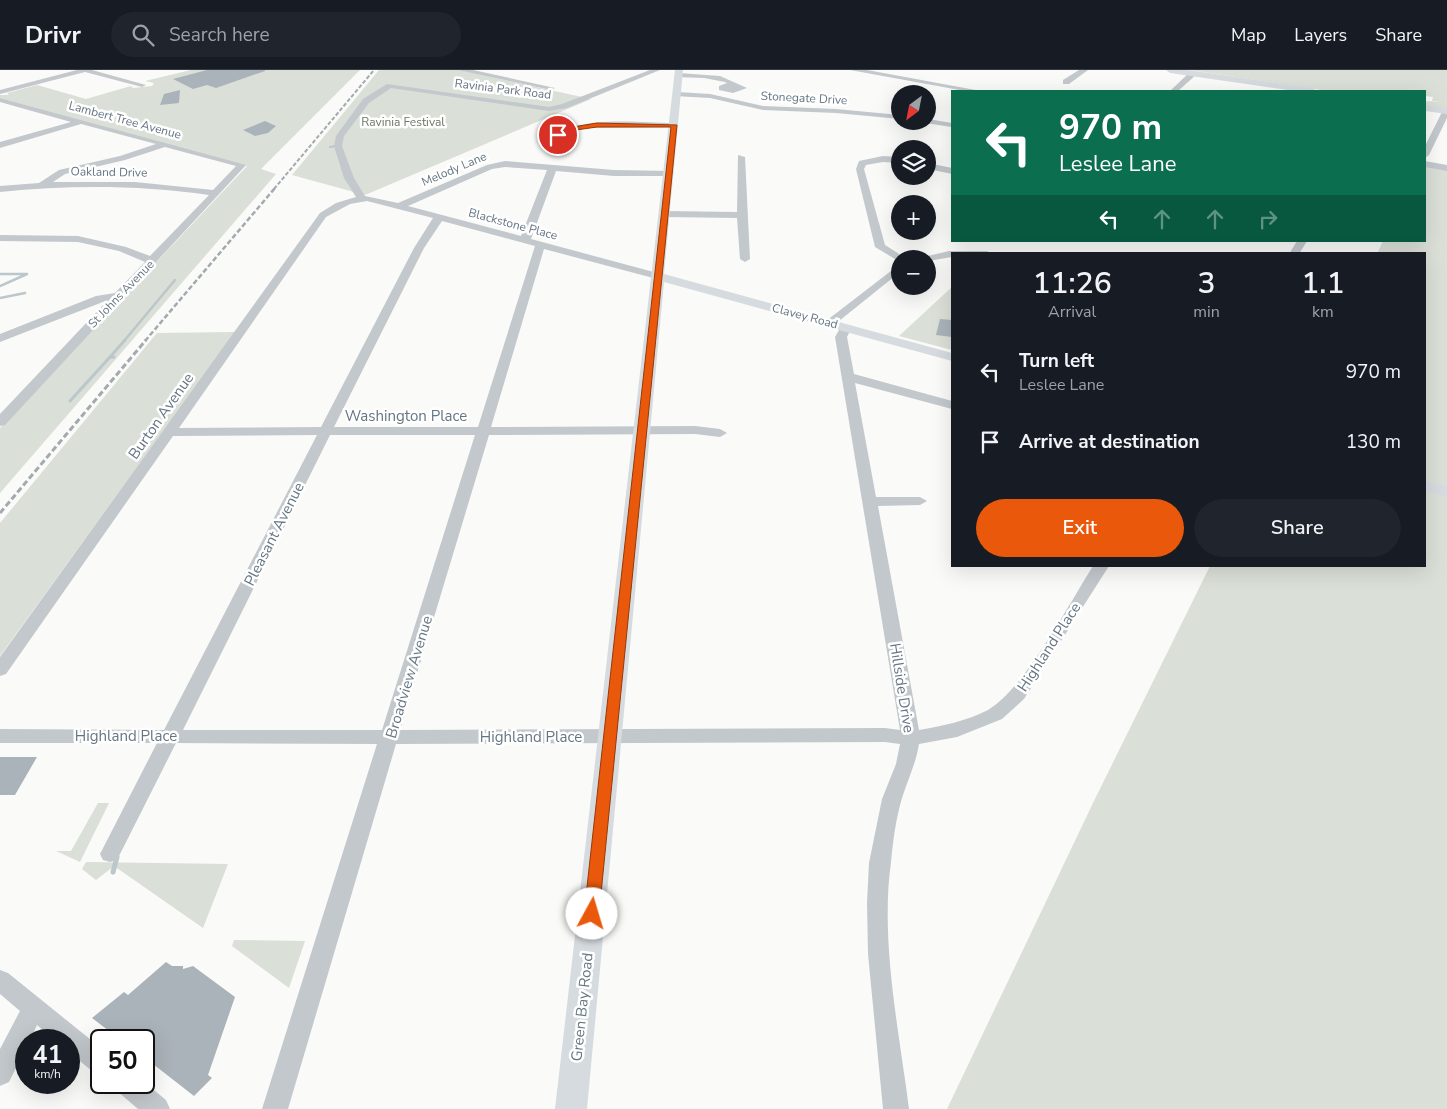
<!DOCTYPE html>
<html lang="en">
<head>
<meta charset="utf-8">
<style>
	body { margin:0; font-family:"Nunito Sans",sans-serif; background:#20242c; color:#f1f3f6; height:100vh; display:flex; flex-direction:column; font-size:19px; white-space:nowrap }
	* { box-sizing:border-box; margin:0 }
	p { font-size:16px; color:#9ea1a6 }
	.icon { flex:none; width:28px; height:28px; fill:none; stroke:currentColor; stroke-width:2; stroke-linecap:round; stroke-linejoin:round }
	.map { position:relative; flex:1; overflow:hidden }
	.panel { position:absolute; left:951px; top:182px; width:475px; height:315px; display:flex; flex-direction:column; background:#171b24; border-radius:0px; box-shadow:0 5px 20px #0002 }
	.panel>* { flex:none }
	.banner { position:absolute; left:951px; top:20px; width:475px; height:152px; border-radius:0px; box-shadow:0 5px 20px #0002; background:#0b6e4f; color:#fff; overflow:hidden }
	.needle { width:32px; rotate:212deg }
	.controls { position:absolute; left:891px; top:15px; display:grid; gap:10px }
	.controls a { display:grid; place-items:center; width:45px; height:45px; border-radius:50%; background:#171b24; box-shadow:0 5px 20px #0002; font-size:25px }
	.speed { position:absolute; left:15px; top:959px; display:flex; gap:10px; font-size:25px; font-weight:700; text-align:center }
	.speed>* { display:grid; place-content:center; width:65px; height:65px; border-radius:50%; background:#171b24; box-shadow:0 5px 20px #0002; line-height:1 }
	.speed small { font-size:12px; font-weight:400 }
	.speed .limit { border:2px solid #111; border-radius:8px; background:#fff; color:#111 }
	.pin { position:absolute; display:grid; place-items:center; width:42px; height:42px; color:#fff; margin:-21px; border:2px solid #fff; border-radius:50%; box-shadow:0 1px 5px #0007 }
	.me { position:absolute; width:55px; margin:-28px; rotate:6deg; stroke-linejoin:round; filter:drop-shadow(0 0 4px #0008) }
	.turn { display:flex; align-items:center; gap:18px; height:105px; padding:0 25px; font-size:22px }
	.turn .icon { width:65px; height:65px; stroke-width:2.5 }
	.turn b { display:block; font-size:35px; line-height:42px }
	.lanes { display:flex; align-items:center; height:48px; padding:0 25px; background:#0003; justify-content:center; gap:25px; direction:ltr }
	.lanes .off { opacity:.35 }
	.eta { display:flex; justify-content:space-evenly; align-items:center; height:85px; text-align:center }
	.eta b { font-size:30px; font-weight:600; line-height:35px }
	.action { display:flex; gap:10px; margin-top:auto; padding:10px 25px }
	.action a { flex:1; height:58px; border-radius:30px; background:#ea580c; color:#fff; font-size:20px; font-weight:600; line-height:58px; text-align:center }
	.action a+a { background:#20242c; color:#f1f3f6 }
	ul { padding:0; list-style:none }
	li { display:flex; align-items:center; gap:15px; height:70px; padding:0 25px }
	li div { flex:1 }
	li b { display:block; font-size:19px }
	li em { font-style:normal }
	header { display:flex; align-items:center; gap:30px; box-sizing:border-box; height:70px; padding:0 25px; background:#171b24; border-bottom:1px solid #363941 }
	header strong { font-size:24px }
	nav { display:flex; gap:28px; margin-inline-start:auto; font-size:18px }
	.search { width:350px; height:45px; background:#20242c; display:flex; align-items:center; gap:12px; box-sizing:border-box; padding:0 18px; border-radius:28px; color:#9ea1a6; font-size:19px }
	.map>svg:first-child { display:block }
	.green { fill:#dadfd7 }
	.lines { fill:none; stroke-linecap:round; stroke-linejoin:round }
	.stream-far3 { stroke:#bbc7cb; stroke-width:2 }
	.stream-far2 { stroke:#bbc7cb; stroke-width:2.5 }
	.stream-far1 { stroke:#bbc7cb; stroke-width:3 }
	.stream { stroke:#bbc7cb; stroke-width:5 }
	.building { fill:#aab3b9 }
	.minor { fill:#c3c8cc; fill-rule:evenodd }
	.major { fill:#d6dbdf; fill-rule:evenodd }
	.rail-far2 { stroke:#a2aab0; stroke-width:2; stroke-dasharray:4 2; stroke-linecap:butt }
	.rail-far1 { stroke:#a2aab0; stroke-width:2.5; stroke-dasharray:5 2.5; stroke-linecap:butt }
	.rail { stroke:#a2aab0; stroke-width:3; stroke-dasharray:6 3; stroke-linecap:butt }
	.route { fill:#ea580c; stroke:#983908 }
	.labels { text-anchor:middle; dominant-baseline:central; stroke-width:5; stroke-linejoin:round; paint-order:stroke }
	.far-street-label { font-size:12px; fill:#657683; stroke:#fff }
	.far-park-label { font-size:12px; fill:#687a64; stroke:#fff }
	.street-label { font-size:15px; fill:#657683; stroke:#fff }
</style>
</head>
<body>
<header>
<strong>Drivr</strong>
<div class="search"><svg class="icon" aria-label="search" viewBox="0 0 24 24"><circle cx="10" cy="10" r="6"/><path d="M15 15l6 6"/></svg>Search here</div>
<nav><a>Map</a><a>Layers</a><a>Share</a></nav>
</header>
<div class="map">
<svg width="1447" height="1039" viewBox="0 0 1447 1039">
	<rect width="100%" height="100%" fill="#fafaf8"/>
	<g class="green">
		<polygon points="191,0 360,0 261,99 276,104 0,423 0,358 247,96 0,28 0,25 9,25 7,23 37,15 86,29 131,16 133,18 152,16 154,13 145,11"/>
		<polygon points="379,0 459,0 591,29 365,125 292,105"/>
		<polygon points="1190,0 1447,0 1447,39 1425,36 1425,31 1441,32 1432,31 1433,27 1425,26 1425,21 1328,21"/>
		<polygon points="1425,95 1447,99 1447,1039 947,1039 1093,733 1210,496 1425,496 1425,184 1377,184 1383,171 1425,171"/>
		<polygon points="952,217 952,280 899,266"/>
		<polygon points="235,262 0,586 0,453 157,263"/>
		<polygon points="98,733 109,733 80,792 56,781 71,781"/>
		<polygon points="86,792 228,794 203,858 114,796 96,810 82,799"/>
		<polygon points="234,870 305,871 289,918 232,876"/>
	</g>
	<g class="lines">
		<polyline class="stream-far3" points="330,77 336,76"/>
		<g class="stream-far2">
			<polyline points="0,204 27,204 0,216"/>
			<polyline points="0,228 25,223"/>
			<polyline points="124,271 175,210"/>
		</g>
		<g class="stream-far1">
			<polyline points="114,287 110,287 125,270"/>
			<polyline points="70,331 110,287"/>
		</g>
		<polyline class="stream" points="113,802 117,787"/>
	</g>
	<g class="building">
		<polygon points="207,0 265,0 265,1 216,18 207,15 193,19 173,9"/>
		<polygon points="180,20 179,33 160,35 164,24"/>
		<polygon points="265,51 276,56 268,63 255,66 243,60"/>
		<polygon points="940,249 952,250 952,267 936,265"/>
		<polygon points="0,687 37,687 15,725 0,725"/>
		<polygon points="166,892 172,896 183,896 183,899 193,896 235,927 208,1005 212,1008 194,1026 144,987 144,970 121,970 92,948 124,922 128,925"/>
	</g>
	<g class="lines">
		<g class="minor">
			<polygon points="77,0 92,0 146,15 142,17 85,2 0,24 0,20"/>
			<polygon points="458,0 473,0 555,18 551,20"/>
			<path d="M650,0H660L567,38L549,41L391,18L369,33L344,66L342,76L354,108L365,126L398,133L487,95L505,91L614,100L672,101L674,103L669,106H614L556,101L531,169L661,204L662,206L657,209L544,179L491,357L695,356L720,359L727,363L720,367L695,364L489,365L400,660L885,658L900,660L835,267L842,255H850L852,257L847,267L854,304L952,331V339L855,313L876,427H920L927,431L920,435L878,436L919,660C942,656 967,651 988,640C1024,619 1069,534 1093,496H1109L1024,629L1002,649L957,667L919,674C916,693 908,709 902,728C896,748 893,771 891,792C880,871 899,960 909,1039H883L868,884L867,833L869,793L882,729L896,694L900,674L885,672L396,674L288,1039H262L377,674L176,673L117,790L110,792L103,790L100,784L157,673H0V659L164,660L317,365L173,366L6,604L0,606V587L320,143L336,133L356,127L344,108L334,76L336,66L363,29L387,14L549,37L562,34ZM505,97L547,100L521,166L408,136L492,99ZM367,131L433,148L414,178L321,357L179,358L326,147L350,134ZM442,151L535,176L478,357H334L424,178ZM330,365H475L382,660H183Z"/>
			<polygon points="850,0 867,0 981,21 965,21"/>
			<polygon points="1079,0 1088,0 1069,14 1063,14 1063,10"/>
			<polygon points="1190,2 1197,4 1178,21 1170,21"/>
			<polygon points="679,3 720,6 747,18 733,23 719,20 719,16 727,13 725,12 704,8 676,7 676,3"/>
			<polygon points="677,22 710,24 763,36 836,39 900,45 900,49 836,43 763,40 710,28 674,26 673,24"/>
			<path d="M0,28L246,95L5,355L0,356V344L108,230L0,272V264L96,226L115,223L145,192L119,181L78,172L0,171V165L78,166L126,177L150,186L209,125C139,115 70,115 0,122V116L39,113L59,100L120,86L156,74L81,54L0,78V72L71,52L0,32ZM165,77L236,96L213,120L135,112H53L65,104L125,90Z"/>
			<polygon points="1447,38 1447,48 1429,85 1425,88 1425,76 1443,40"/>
			<polygon points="928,49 952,53 952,57 925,53"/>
			<path d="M674,53H677V57L584,58L566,64L549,77L542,75C571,43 634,53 674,53Z"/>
			<polygon points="738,85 745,87 750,189 745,192 740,189 737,148 666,147 661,144 666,141 737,142"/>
			<polygon points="883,86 900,87 900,93 883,92 866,95 864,99 885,175 907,189 900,189 900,192 875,177 856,99 859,91"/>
			<polygon points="1425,91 1447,95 1447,101 1425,97"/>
			<polygon points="928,93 952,98 952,104 928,99"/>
			<polygon points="1297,171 1307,171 1299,184 1289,184"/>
			<polygon points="949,181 987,181 992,184 952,184 952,187 928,191 928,189 915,189"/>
			<polygon points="900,194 900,202 834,255 826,255 826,251"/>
			<polygon points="0,900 8,903 101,978 101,1005 92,1001 69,982 69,970 55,970 37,955 30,970 26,970 26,978 9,1012 0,1016 0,979 20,941 0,924"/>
			<polygon points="113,1012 144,1012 166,1030 170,1039 138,1039 116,1020"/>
		</g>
		<g class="major">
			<polygon points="675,0 683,0 664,204 952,283 952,291 664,212 587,1039 555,1039"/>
			<polygon points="1166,0 1188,0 1312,18 1317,21 1295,21 1170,3"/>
			<polygon points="1425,35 1447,38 1447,44 1425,41"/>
			<polygon points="1425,411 1447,416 1447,427 1425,421"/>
		</g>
		<polyline class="rail-far2" points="274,119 374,0"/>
		<polyline class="rail-far1" points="145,271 275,118"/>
		<polyline class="rail" points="0,443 146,270"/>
	</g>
	<polygon class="route" points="597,53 677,55 599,844 597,848 592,850 586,848 584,844 671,57 597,57 576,60 558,67 555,65 573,57"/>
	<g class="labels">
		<g class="far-street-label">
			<text transform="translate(503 19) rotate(7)">Ravinia Park Road</text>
			<text transform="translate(804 28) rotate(3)">Stonegate Drive</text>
			<text transform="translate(125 50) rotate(15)">Lambert Tree Avenue</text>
			<text transform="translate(454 99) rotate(-23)">Melody Lane</text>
			<text transform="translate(109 102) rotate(1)">Oakland Drive</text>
			<text transform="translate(513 154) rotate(15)">Blackstone Place</text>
			<text transform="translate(121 224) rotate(-46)">St Johns Avenue</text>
			<text transform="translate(805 246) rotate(15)">Clavey Road</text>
		</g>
		<g class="far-park-label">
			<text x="403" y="52">Ravinia Festival</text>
		</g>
		<g class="street-label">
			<text transform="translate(161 346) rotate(-55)">Burton Avenue</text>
			<text x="406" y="346">Washington Place</text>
			<text transform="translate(274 464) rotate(-63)">Pleasant Avenue</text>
			<text transform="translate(1049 577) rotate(-57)">Highland Place</text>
			<text transform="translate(409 607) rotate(-73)">Broadview Avenue</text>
			<text transform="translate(902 618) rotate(81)">Hillside Drive</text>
			<text x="126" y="666">Highland Place</text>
			<text x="531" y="667">Highland Place</text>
			<text transform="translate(582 937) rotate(-84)">Green Bay Road</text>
		</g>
	</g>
</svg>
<div class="controls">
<a><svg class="needle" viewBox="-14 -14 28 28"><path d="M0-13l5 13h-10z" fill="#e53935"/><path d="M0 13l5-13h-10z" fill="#9ea1a6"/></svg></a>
<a><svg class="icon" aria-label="layers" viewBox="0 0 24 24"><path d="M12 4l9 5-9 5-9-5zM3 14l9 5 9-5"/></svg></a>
<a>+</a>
<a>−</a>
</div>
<div class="speed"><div>41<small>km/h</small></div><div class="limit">50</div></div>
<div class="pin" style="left:558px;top:65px;background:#d93025"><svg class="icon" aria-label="arrive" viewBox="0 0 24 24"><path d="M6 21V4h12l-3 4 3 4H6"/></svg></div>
<svg class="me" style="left:592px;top:844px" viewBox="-20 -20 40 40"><circle r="19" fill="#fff"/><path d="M0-13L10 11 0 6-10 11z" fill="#ea580c"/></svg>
<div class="banner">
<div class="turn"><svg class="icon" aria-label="left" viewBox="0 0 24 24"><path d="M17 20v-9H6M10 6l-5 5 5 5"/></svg><div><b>970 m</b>Leslee Lane</div></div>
<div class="lanes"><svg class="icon" aria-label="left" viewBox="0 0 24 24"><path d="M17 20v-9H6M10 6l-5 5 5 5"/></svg><svg class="icon off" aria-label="ahead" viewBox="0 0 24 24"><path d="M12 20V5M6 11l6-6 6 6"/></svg><svg class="icon off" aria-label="ahead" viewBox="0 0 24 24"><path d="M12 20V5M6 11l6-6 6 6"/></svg><svg class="icon off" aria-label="right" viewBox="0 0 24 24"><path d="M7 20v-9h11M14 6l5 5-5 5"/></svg></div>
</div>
<section class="panel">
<div class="eta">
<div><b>11:26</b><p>Arrival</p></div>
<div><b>3</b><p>min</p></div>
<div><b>1.1</b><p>km</p></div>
</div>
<ul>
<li><svg class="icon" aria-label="left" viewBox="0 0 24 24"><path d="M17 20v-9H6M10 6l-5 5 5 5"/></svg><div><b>Turn left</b><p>Leslee Lane</p></div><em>970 m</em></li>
<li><svg class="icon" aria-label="arrive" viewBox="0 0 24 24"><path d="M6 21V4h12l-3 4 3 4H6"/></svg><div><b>Arrive at destination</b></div><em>130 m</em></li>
</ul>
<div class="action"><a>Exit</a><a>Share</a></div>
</section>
</div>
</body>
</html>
